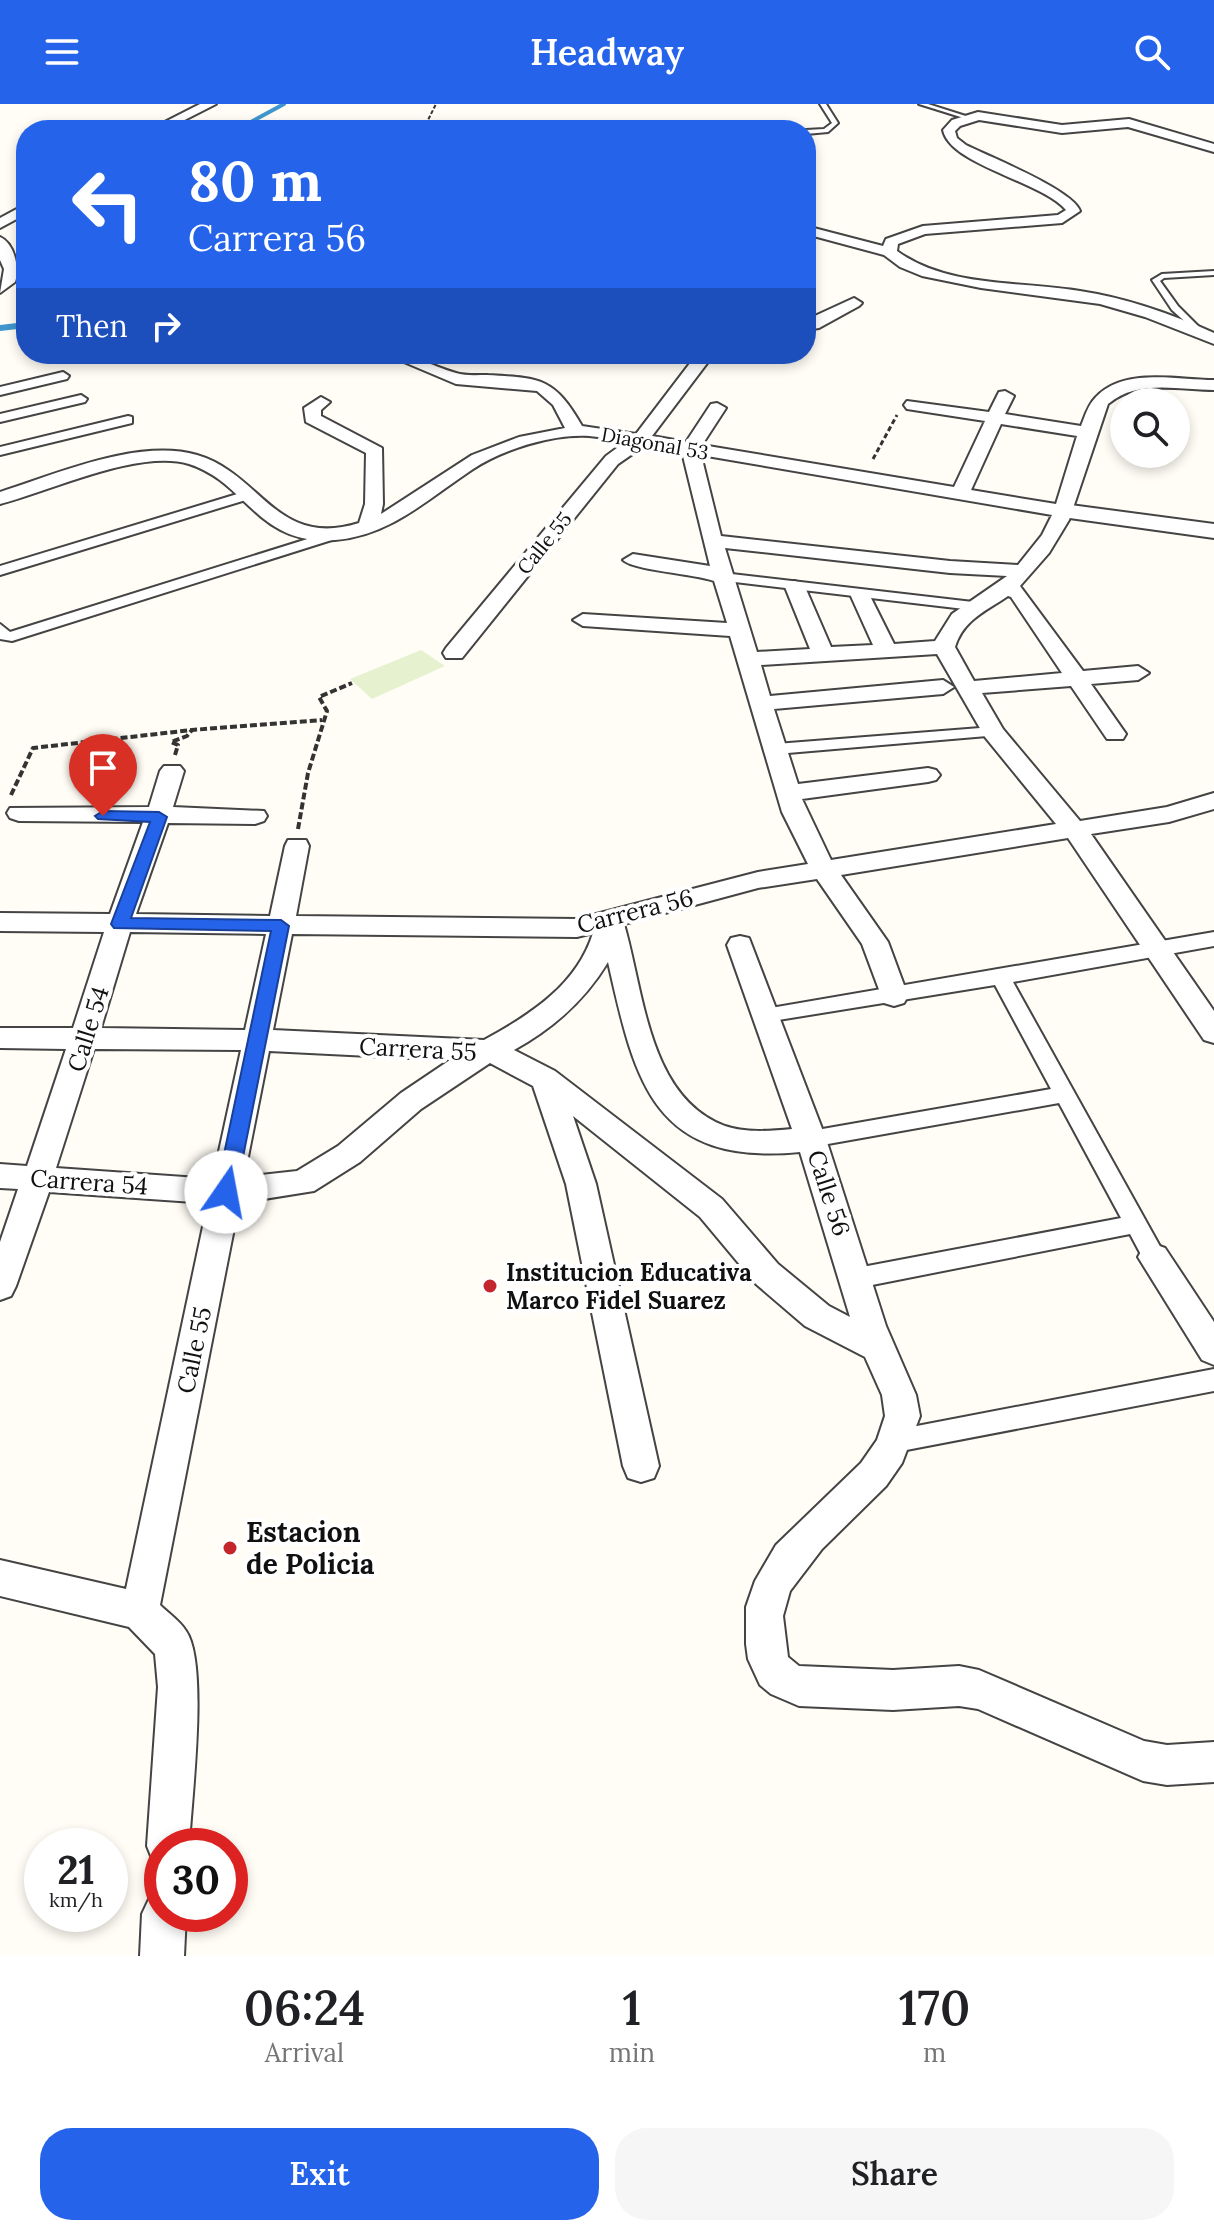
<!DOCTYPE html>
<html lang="en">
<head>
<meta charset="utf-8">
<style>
	body { margin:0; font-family:Lora,serif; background:#f6f6f6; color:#202124; height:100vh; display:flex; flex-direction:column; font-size:30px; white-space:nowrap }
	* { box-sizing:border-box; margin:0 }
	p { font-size:26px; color:#757577 }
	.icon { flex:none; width:44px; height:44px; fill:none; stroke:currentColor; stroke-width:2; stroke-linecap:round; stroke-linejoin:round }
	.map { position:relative; height:1852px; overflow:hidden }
	.sheet { display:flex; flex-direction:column; background:#fff; flex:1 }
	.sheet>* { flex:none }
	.top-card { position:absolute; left:16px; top:16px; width:800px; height:244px; border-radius:32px; box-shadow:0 4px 12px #0003; background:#2563eb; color:#fff; overflow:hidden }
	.buttons { position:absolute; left:1110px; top:284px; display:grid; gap:16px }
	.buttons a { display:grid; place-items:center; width:80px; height:80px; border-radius:50%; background:#fff; box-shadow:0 4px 12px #0003; font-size:40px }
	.speed { position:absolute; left:24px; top:1724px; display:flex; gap:16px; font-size:40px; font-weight:700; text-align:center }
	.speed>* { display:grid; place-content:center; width:104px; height:104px; border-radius:50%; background:#fff; box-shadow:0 4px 12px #0003; line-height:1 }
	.speed small { font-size:20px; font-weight:400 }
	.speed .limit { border:12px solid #d22; background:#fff; color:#111 }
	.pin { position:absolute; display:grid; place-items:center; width:68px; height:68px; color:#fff; margin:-82px -34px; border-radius:50% 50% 50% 0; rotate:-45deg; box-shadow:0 0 8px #0007 }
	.pin .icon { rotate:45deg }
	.me { position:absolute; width:88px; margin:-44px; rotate:12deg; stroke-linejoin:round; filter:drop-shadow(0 0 6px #0008) }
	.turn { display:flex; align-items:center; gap:28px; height:168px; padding:0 40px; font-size:36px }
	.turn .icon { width:104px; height:104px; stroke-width:2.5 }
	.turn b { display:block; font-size:56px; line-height:68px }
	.then { display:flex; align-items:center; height:76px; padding:0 40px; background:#0003; gap:16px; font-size:30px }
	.eta { display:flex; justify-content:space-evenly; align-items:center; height:136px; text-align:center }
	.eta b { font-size:48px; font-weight:600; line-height:56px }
	.cta { display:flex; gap:16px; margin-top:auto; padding:16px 40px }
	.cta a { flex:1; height:92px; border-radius:32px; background:#2563eb; color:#fff; font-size:32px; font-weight:600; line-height:92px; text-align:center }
	.cta a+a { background:#f6f6f6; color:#202124 }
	header { display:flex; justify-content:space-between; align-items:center; height:104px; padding:0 40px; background:#2563eb; color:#fff; font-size:36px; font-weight:600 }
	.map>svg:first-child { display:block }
	.pitch { fill:#e6f2cf }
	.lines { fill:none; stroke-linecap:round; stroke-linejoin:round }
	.stream-far1 { stroke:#3f96cf; stroke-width:4 }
	.stream { stroke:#3f96cf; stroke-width:6 }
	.service-casing { stroke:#444; stroke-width:4 }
	.pedestrian-casing { stroke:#444; stroke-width:4 }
	.minor-casing { stroke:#444; stroke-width:4 }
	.tertiary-casing { stroke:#444; stroke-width:4 }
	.path-far2 { stroke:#333; stroke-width:2; stroke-dasharray:4 2; stroke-linecap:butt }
	.path-far1 { stroke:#333; stroke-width:3; stroke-dasharray:5 3; stroke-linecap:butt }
	.path { stroke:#333; stroke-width:4; stroke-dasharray:7 3; stroke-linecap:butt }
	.service { fill:#fff; fill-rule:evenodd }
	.pedestrian { fill:#fff; fill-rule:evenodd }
	.minor { fill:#fff; fill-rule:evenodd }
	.tertiary { fill:#fff; fill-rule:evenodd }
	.route { fill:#2563eb; stroke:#184099; stroke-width:2 }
	.poi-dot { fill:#c4262e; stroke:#fff; stroke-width:3 }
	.labels { text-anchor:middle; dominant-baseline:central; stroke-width:8; stroke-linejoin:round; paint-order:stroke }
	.far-street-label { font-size:20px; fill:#111; stroke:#fff }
	.street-label { font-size:24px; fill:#111; stroke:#fff }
	.poi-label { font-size:24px; font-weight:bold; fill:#111; stroke:#fff; text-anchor:start }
	.near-poi-label { font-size:28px; font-weight:bold; fill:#111; stroke:#fff; text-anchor:start }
</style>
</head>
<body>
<header><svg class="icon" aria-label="menu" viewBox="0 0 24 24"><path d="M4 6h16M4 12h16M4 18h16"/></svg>Headway<svg class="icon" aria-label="search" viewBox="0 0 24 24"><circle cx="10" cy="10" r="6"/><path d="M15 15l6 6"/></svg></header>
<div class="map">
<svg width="1214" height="1852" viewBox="0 0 1214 1852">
	<rect width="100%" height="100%" fill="#fffdf5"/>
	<polygon class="pitch" points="421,546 445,562 372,595 350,575"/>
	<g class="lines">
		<polyline class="stream-far1" points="236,26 284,0"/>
		<polyline class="stream" points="0,224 26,221"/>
		<defs>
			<g id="service">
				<polygon points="820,0 826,0 838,19 828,28 806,30 806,26 824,25 832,19"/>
				<polygon points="919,0 928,0 972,14 967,15"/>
				<polygon points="759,22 783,24 786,26 757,25"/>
				<polygon points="1214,167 1214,171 1164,174 1160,177 1178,202 1203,227 1203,231 1200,231 1172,206 1152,176 1162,170"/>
			</g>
			<g id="pedestrian">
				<polygon points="63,268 69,272 67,275 0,291 0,283"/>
				<polygon points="81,291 87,295 85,298 0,318 0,310"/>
				<polygon points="128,312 132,313 132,319 0,351 0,343"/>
				<polygon points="244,388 249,389 249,395 0,471 0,462"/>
				<polygon points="333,427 338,428 338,434 12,537 0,535 0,520 10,528"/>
				<polygon points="723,469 973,498 980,502 973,506 718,476 716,473"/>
				<polygon points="993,623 999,625 999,631 776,650 768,645 776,640"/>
				<polygon points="1214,828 1214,842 1013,878 1162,1146 1165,1153 1162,1160 1154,1162 1146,1160 1130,1130 857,1184 849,1181 845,1174 849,1167 857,1164 1121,1114 1059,999 811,1043 803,1041 800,1035 803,1029 811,1027 1051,985 995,881 766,918 759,916 756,911 759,906"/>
				<polygon points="1214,1265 1214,1287 896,1348 887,1345 883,1337 887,1329 896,1326"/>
			</g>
			<g id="minor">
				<polygon points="200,0 216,0 165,26 149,26"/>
				<path d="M978,8L1062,21L1129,15L1214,40V48L1128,23L1062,29L979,16L960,22L955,27L957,34L966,41C988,52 1073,86 1080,107L1062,119L925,130L898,140L897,147C948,184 1020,177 1080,187C1126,194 1172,210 1214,229V240L1145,213L1100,200L981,184L922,172L900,163L884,151L806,130V122L883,142L886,135L923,122L1058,111L1066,106C1041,77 950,61 943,26L952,16Z"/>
				<polygon points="26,100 26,110 0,124 0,114"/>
				<path d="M0,133C14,139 20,164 15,178L0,189L4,165L0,156Z"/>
				<polygon points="854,194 862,199 859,202 819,224 806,226 806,216"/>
				<path d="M385,250C414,250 429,261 456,269C465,272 477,271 487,271C540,274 554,273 582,322L636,330L697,250H714L652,332L686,338L711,300L717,299L726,304L702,341L954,383L985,317L907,305L904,301L907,297L989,308L999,288L1005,287L1014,292L1005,310L1081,322C1085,312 1088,301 1096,293C1124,263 1178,276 1214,276V286C1178,286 1138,275 1108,300L1069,416L1049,449L1020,482L1083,567L1138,562L1149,569L1138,576L1091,580L1126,630L1123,635H1107L1071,582L982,589L1003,625L1080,717L1167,703L1214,689V705L1169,718L1091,730L1214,907V939L1204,936L1068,734L841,771L888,838L908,892L904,899L894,902L884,899L862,840L817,775L758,784L624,820C644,888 648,993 725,1022C745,1029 771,1027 792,1025L727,841L731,834L740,832L749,834L826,1035L886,1222L916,1291L920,1312L902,1359L886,1382L822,1445L790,1487L783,1512L788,1553L799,1562L893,1566L959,1562L979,1566L1144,1637L1167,1641L1214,1638V1678L1167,1681L1143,1677L978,1605L959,1602L893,1606L799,1602L771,1590L760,1581L748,1555L746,1540V1503L755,1477L776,1441L861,1359L877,1336L885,1312L882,1291L865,1253L805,1222L756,1180L700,1113L573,1012L596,1080L659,1362L654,1374L641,1378L628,1374L623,1362L566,1080L533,982L490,959L421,1005L360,1058L314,1087L239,1099L160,1501C168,1509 180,1517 186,1527C209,1560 191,1698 189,1742H162V1761L153,1757L147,1742L158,1583L155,1550L129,1523L0,1492V1456L126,1485L208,1099L49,1088L16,1182L11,1192L0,1196V1138L18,1085L0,1084V1060L27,1062L66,945L0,944V924H73L104,828L0,827V809L110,810L143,718L19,717L10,714L7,709L10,704L149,703L160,667L164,662H180L184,667L173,703L264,707L267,712L264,717L255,720L168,719L136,810L270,812L285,742L288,736H306L309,742L296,812L577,815L758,768L808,760L782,708L730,532L583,522L573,516L583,510L727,519L714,477C695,470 632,466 623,456L633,450L710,462L682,348L644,342L618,360L462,554H446L443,549L446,544L606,352L625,338C613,336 601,333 589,332C552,330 504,345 473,365C429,394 390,432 335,436C257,442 248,379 189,360C138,345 51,387 0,400V388C57,370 138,334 197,351C262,370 276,445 359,419L365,400L366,349L306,318L304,304L321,293L330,298L321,306V312L382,344L383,400L381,410L472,351L519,333L565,324L553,301L537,287L456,280ZM1001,320L1077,332L1056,400L971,386ZM701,351L1052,411L1042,431L1018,461L950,457L721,432ZM725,444L950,469L1007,472L952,510L935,537L894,540L867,486H853L850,490L873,541L831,543L805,483L795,477L788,479L785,483L810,545L757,548ZM1008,492L1011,493L1062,569L974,577L955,543C963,516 986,507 1008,492ZM937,550L985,633L1056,720L831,756L802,695L928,678L936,676L940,671L936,666L928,664L798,680L774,605L943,590L954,583L943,576L770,592L761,561ZM130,828L266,830L245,926L101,924ZM593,829C577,881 530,911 484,936L273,926L292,830L577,833ZM608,858C635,978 653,1062 800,1048L850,1213L829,1202L778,1160L722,1095L555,967L514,946C554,924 585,896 608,858ZM94,945L241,946L213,1075L56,1064ZM269,947L450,956L401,989L338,1042L297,1067L244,1073Z"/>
				<polygon points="1154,1140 1165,1144 1214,1218 1214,1261 1202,1256 1138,1153 1143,1144"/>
				<polygon points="162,1789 162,1810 186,1810 184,1852 140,1852 142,1810 149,1795"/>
			</g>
			<polygon id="tertiary" points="1063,400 1214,420 1214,434 1055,412 1051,407 1055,402"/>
		</defs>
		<use href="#service" class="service-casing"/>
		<use href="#pedestrian" class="pedestrian-casing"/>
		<use href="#minor" class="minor-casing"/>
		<use href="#tertiary" class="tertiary-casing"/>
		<polyline class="path-far2" points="423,26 436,0"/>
		<polyline class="path-far1" points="873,355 897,311"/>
		<g class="path">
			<polyline points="175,651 178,641 171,638 187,632 192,626"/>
			<polyline points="11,691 33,644 192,626 322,616"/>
			<polyline points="298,725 308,669 327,607 319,593 352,579"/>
		</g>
		<use href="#service" class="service"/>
		<use href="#pedestrian" class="pedestrian"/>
		<use href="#minor" class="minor"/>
		<use href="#tertiary" class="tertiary"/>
	</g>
	<polygon class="route" points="103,707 159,708 167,713 131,814 281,816 289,822 236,1088 233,1093 219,1093 216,1088 271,827 114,824 111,820 150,718 98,715 95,712"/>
	<g class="poi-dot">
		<circle cx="490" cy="1182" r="8"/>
		<circle cx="230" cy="1444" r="8"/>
	</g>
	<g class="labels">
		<g class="far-street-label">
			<text transform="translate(655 339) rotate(10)">Diagonal 53</text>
			<text transform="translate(544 439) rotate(-51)">Calle 55</text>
		</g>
		<g class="street-label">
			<text transform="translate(635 807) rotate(-14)">Carrera 56</text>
			<text transform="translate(88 925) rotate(-73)">Calle 54</text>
			<text transform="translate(418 945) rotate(3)">Carrera 55</text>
			<text transform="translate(89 1078) rotate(4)">Carrera 54</text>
			<text transform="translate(829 1089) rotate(72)">Calle 56</text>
			<text transform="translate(194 1246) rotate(-78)">Calle 55</text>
		</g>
		<g class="poi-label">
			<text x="506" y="1168">Institucion Educativa<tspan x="506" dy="28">Marco Fidel Suarez</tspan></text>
		</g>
		<g class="near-poi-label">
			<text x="246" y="1428">Estacion<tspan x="246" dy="32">de Policia</tspan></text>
		</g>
	</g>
</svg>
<div class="buttons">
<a><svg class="icon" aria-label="search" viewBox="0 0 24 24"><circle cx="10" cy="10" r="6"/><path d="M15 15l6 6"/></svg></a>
</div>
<div class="speed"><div>21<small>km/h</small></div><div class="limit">30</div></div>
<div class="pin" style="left:103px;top:712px;background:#d93025"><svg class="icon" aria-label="arrive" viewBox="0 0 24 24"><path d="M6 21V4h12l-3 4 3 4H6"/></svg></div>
<svg class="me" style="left:226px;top:1088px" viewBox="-20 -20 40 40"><circle r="19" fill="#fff"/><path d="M0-13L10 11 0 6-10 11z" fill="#2563eb"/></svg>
<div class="top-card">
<div class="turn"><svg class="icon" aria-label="left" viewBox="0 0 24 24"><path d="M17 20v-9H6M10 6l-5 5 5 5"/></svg><div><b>80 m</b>Carrera 56</div></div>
<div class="then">Then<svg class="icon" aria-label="right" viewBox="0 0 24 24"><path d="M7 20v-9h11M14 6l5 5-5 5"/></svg></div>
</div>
</div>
<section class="sheet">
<div class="eta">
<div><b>06:24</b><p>Arrival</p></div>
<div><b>1</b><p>min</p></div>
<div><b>170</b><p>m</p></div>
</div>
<div class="cta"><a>Exit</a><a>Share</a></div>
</section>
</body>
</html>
